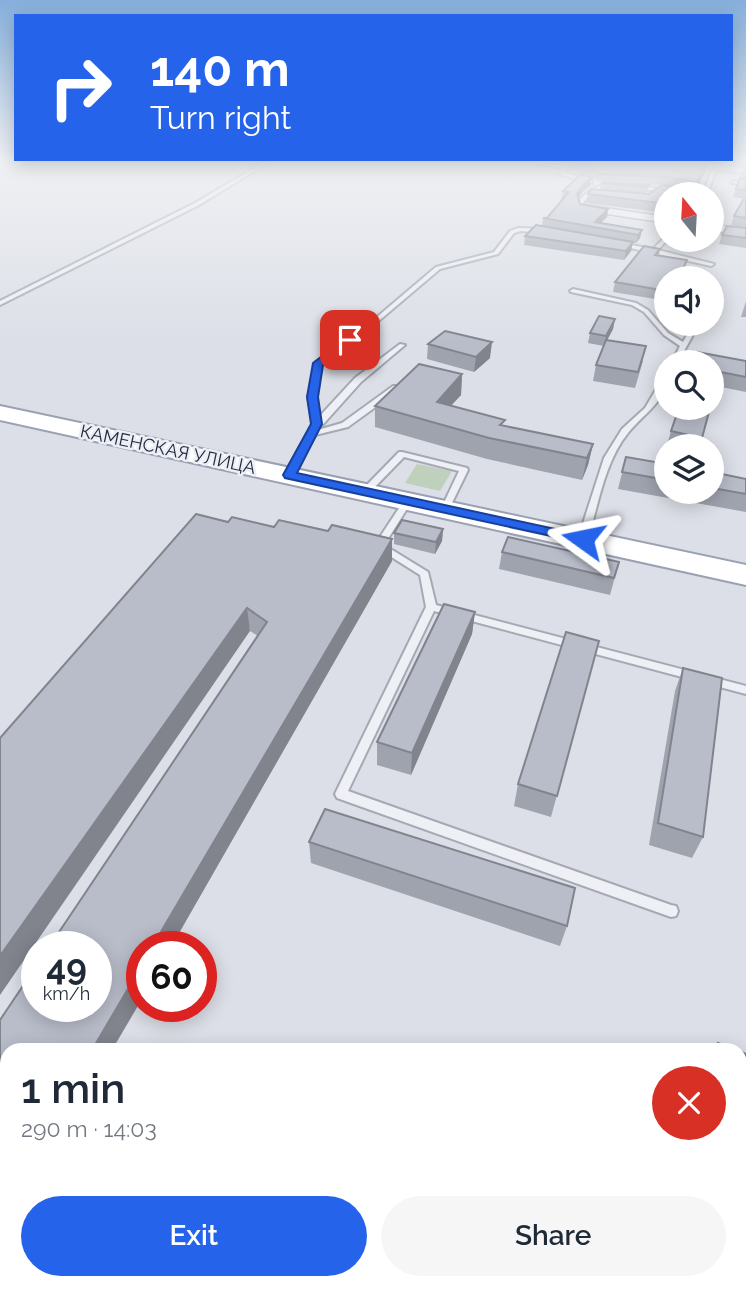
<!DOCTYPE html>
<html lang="en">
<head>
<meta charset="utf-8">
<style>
	body { margin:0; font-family:Raleway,sans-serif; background:#f6f6f7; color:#1f2937; height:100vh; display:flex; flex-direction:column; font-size:26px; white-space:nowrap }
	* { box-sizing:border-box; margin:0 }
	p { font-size:23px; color:#747a83 }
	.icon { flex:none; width:38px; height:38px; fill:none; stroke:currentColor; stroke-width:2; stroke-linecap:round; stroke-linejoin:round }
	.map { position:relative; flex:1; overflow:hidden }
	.sheet { position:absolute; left:0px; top:1043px; width:747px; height:247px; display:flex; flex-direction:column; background:#fff; border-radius:21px 21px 0 0; box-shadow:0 4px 18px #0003 }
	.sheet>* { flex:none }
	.hud { position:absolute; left:14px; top:14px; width:719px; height:147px; border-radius:0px; box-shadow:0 4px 18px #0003; background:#2563eb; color:#fff; overflow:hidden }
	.needle { width:46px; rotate:342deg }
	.buttons { position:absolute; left:654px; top:182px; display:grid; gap:14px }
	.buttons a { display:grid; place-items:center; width:70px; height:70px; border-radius:50%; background:#fff; box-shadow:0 4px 18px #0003; font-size:35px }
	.speed { position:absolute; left:21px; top:931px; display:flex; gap:14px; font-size:35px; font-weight:700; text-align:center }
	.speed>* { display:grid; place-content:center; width:91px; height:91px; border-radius:50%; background:#fff; box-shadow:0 4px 18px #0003; line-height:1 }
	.speed small { font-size:18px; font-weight:400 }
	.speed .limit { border:10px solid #d22; background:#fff; color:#111 }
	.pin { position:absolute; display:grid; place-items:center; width:60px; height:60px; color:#fff; margin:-30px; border-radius:14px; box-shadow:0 4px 10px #0006 }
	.me { position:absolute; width:77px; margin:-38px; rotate:282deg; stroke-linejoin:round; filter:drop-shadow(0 0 5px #0008) }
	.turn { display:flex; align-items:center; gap:24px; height:147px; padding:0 21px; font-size:32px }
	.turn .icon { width:91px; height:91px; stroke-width:2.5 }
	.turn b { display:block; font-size:49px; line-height:60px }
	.round { display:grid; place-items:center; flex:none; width:74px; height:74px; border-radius:37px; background:#f6f6f7 }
	.headline { display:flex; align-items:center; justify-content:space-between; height:119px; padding:0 21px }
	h1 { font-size:42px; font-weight:600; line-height:52px }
	.cta { display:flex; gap:14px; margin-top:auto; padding:14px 21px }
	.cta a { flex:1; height:80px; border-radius:42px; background:#2563eb; color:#fff; font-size:28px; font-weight:600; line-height:80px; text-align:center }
	.cta a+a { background:#f6f6f7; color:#1f2937 }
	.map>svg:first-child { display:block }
	.green { fill:#bfd1bc }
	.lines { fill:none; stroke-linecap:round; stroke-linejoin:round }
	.lane-casing { stroke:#a5a9b4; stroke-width:4 }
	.street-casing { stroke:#a5a9b4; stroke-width:3 }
	.primary-casing { stroke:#9aa1b3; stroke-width:4 }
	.lane { fill:#eef0f5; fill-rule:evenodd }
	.street { fill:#eef0f5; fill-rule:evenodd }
	.primary { fill:#fff; fill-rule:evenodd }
	.wall { fill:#9fa3ae }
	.shaded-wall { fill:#82848d }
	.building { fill:#b9bdca; stroke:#82848d; stroke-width:2 }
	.route { fill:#2563eb; stroke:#184099; stroke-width:2 }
	.labels { text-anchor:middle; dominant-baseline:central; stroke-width:5; stroke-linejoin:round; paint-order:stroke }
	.street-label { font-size:18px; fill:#252b3e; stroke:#ebeef5 }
</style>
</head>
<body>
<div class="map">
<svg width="746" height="1289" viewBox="0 0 746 1289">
	<rect width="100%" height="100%" fill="#dcdfe7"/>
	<polygon class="green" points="417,464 452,471 440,491 405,483"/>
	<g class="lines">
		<defs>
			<g id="lane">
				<polygon points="266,161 271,161 199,205 0,305 0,301 195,203"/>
				<polygon points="568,161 572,161 563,172 592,181 592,183 558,174 562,168 538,164 540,163 564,166"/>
				<polygon points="713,166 717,167 707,194 703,194"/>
				<polygon points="734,181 746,183 746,185 732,183"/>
				<path d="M609,184L617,185C603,189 592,189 583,203L587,209H583L578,203C586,191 595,186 609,184Z"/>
				<polygon points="634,186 698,193 700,194 687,194 632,188"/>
				<polygon points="712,211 715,213 712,214"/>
				<polygon points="518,228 546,229 549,231 546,233 521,231 514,233 498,254 440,269 368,330 321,364 316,397 319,417 355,378 400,344 405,345 361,382 318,430 342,423 393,386 399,386 399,390 348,427 315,435 293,476 292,478 286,478 285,476 313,424 308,397 316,362 364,328 436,267 494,252 510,231"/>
				<polygon points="667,235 667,240 658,250 714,264 711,266 617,245 620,243 653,249"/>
				<polygon points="573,289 636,303 648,310 668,333 683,342 693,324 699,324 678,362 672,362 680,346 664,335 644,312 632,305 571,292 570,291"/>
				<path d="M664,376H667C667,401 642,415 628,433C605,461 598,505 588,539L586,541H580L578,539L604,458L622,429L645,408Z"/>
				<polygon points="399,452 402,452 467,468 468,470 448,511 442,511 441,509 459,471 404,457 368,494 362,494 362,490"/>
				<polygon points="408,498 412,501 384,545 428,572 436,605 746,686 746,694 434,611 348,791 671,905 676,906 678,911 676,916 671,917 337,798 335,794 426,607 420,575 374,546 405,499"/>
			</g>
			<g id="street">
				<polygon points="664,161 690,161 746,168 746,174"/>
				<polygon points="585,205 667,217 667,223 581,210 581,206"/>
				<polygon points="712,224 746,230 746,236 712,230"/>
				<polygon points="91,1283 129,1283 126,1289 88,1289"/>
				<polygon points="319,1283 356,1283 354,1289 316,1289"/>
			</g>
			<polygon id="primary" points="0,406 746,565 746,585 0,420"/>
		</defs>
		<use href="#lane" class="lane-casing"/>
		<use href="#street" class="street-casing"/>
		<use href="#primary" class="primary-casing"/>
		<use href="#lane" class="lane"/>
		<use href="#street" class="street"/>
		<use href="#primary" class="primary"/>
	</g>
	<g class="wall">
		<polygon points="550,161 565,161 563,163"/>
		<polygon points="570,161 706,170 695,191 694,190 693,194 667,194 667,213 586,203 588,194 600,190 601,183 649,185 647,192 645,194 649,194 661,185 601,182 587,174 568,170"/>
		<polygon points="713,161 746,161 746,166 746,165"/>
		<polygon points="746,167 746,199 733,197 744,168"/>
		<polygon points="590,186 583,191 578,198 580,204 608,209 607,217 600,223 642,230 640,238 636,243 632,243 631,251 624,260 524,245 525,236 542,226 543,218 547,218 563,199 561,199 563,191"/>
		<polygon points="746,200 746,228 731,225 734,216"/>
		<polygon points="746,228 746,248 719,244 722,235"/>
		<polygon points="660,249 659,256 684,269 667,278 667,301 613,292 615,282"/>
		<polygon points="746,301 746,317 741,317"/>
		<polygon points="615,319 613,329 607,340 643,361 635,388 593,381 596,365 604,346 588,343 590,333"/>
		<polygon points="428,344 490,358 474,372 427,359"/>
		<polygon points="746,361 746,392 716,386 712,362"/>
		<polygon points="462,374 461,395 451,405 504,426 593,444 588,465 582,480 487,459 375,427 375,406"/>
		<polygon points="671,431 702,438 699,446 667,445"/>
		<polygon points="626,457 667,464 667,492 712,492 712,472 746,479 746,512 618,489"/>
		<polygon points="228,522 392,539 392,561 171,947 142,947 7,1050 7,1133 0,1129 0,1020 258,636 250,631"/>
		<polygon points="443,529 442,541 435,554 394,544 394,533"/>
		<polygon points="502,552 619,562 610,595 499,569"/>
		<polygon points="475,612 472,634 411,775 377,765 377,742"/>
		<polygon points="599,641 551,817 514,806 518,784"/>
		<polygon points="683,668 703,837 692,858 649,845 675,691"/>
		<polygon points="309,842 567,926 560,946 311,863"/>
		<polygon points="740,1051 746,1054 746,1203 740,1201"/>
		<polygon points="656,1283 720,1283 721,1289 657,1289"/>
	</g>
	<g class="shaded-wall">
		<polygon points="708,162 706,170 695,191 697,182"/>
		<polygon points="592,178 590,186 583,191 576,202 577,194 584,183"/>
		<polygon points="608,209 607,217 596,227 595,222"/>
		<polygon points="642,230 640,238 636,243 638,235"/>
		<polygon points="633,242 631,251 624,260 626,251"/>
		<polygon points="615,319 613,329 604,346 606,336"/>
		<polygon points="492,342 490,358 474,372 476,357"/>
		<polygon points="462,374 461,395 436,422 437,402"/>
		<polygon points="593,444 588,465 582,480 587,458"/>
		<polygon points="443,529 442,541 435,554 436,542"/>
		<polygon points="392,539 392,561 171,947 152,947"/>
		<polygon points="247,608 250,631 0,995 0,956"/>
		<polygon points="475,612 472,634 411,775 412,753"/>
		<polygon points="142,965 142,999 112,1050 92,1050"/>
		<polygon points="43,1283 58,1283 55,1289 39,1289"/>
		<polygon points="208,1283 216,1283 214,1289 206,1289"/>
	</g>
	<g class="building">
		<polygon points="570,161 702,161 708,162 697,182 666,177 602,174 588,166 569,162"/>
		<polygon points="581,174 592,178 584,183 577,194 580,204 608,209 595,222 642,230 638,235 543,218 547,218 569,192 563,191"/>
		<polygon points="740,178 746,179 746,190 736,189"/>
		<polygon points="601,183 649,185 647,187"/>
		<polygon points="662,185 694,188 691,194 667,194 667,204 588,194 591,189 649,194"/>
		<polygon points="743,200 746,200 746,218 734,216"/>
		<polygon points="536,225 633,242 626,251 525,236"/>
		<polygon points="727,226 746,228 746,238 722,235"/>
		<polygon points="644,246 660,249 655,255 687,260 679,278 667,278 667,291 615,282"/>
		<polygon points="599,316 615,319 606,336 590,333"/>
		<polygon points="445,331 492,342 476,357 428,344"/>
		<polygon points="606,340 646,346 638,372 596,365"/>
		<polygon points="697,352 746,361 746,377 720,372 712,399 712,362 694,362"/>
		<polygon points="419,364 462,374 437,402 505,420 500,425 593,444 587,458 489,438 375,406"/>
		<polygon points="679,408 710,408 702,438 671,431"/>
		<polygon points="626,457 667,464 667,480 622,472"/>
		<polygon points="712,472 746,479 746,494 712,488"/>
		<polygon points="196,514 228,522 232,517 274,527 279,520 328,531 332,525 392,539 152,947 142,947 142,965 92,1050 7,1050 7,1125 0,1121 0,1020 37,965 37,1006 96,1006 96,947 49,947 267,622 247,608 0,956 0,738"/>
		<polygon points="402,520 443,529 436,542 394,533"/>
		<polygon points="508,537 619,562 614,578 502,552"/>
		<polygon points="444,604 475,612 412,753 377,742"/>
		<polygon points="566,632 599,641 557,796 518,784"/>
		<polygon points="683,668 722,678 703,837 658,823"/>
		<polygon points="325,809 575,888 567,926 309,842"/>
		<polygon points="718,1043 736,1050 717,1050"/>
		<polygon points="740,1051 746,1054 746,1188 740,1186"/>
		<polygon points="7,1279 7,1283 43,1283 39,1289 1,1289"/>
		<polygon points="149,1283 208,1283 206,1289 147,1289"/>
		<polygon points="668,1283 720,1283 721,1289 669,1289"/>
	</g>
	<linearGradient id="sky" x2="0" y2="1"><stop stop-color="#86afdc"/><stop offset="0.47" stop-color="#eff1f4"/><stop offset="1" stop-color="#eff1f4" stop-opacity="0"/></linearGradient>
	<rect width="746" height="342" fill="url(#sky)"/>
	<polygon class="route" points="346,338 355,340 323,365 318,397 322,424 297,473 583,535 588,536 588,542 583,543 285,478 283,475 311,424 307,397 313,363"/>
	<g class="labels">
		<g class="street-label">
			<text transform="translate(168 449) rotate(12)">КАМЕНСКАЯ УЛИЦА</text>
		</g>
	</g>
</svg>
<div class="buttons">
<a><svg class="needle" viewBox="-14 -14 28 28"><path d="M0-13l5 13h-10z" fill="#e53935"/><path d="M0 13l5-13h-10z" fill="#747a83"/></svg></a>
<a><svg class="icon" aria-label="sound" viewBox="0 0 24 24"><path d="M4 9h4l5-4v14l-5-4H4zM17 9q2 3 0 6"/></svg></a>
<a><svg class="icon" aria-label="search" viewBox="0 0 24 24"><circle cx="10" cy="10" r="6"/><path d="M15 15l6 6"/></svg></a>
<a><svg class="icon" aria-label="layers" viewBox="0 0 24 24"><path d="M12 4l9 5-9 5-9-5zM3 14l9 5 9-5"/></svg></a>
</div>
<div class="speed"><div>49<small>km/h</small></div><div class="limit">60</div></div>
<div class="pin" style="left:350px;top:340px;background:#d93025"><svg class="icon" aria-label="arrive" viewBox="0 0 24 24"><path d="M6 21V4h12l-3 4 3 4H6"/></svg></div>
<svg class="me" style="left:583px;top:539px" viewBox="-20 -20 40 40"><path d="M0-17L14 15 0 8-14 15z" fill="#2563eb" stroke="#fff" stroke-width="4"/></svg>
<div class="hud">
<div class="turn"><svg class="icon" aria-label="right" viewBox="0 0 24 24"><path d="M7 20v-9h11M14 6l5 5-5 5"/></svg><div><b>140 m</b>Turn right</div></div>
</div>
<section class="sheet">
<div class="headline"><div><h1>1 min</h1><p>290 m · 14:03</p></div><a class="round" style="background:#d93025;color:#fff"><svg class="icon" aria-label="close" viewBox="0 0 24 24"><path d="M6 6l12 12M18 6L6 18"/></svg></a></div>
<div class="cta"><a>Exit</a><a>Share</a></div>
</section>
</div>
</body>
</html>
